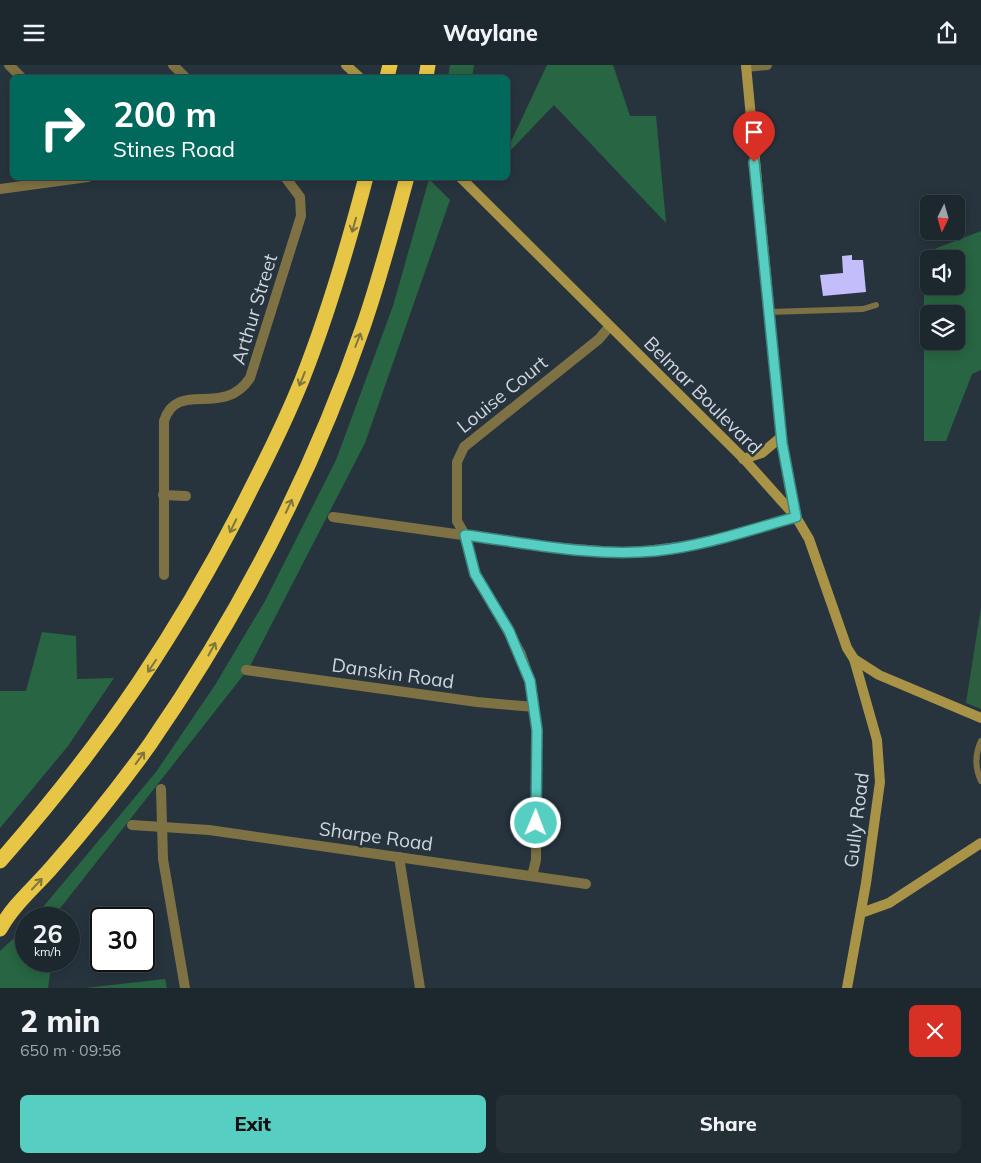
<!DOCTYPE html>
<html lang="en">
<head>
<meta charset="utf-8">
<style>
	body { margin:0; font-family:Mulish,sans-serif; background:#252f36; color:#f1f3f6; height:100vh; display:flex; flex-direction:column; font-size:19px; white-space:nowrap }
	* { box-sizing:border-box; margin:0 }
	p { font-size:16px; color:#a0a5aa }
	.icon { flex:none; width:28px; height:28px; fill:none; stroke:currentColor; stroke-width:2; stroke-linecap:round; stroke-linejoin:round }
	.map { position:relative; height:923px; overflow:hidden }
	.drawer { display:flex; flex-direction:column; background:#1d272e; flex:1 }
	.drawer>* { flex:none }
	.banner { position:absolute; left:10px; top:10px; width:500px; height:105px; border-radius:8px; box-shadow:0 2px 12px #0003,0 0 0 1px #3b444a; background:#00695c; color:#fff; overflow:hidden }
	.needle { width:32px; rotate:185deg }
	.fabs { position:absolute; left:920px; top:130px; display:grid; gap:10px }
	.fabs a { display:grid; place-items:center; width:45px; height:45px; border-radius:8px; background:#1d272e; box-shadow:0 2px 12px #0003,0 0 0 1px #3b444a; font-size:25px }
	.speed { position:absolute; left:15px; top:842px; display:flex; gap:10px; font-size:25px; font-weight:700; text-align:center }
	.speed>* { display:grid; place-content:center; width:65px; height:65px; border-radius:50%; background:#1d272e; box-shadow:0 2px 12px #0003,0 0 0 1px #3b444a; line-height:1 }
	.speed small { font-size:12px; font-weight:400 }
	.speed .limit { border:2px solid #111; border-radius:8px; background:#fff; color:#111 }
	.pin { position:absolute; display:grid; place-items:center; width:42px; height:42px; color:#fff; margin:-51px -21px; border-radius:50% 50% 50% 0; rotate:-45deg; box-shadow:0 0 5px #0007 }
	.pin .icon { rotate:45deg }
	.me { position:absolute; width:55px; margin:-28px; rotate:1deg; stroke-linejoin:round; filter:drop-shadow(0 0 4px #0008) }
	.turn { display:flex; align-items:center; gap:18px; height:105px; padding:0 20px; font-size:22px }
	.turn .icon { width:65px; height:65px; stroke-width:2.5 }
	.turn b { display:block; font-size:35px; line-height:42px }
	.round { display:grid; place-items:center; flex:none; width:52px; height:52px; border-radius:8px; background:#252f36 }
	.overview { display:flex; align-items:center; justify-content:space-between; height:85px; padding:0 20px }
	h1 { font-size:30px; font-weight:800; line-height:38px }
	.action { display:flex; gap:10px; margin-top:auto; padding:10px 20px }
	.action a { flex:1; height:58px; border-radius:8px; background:#57cec2; color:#111; font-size:20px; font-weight:800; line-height:58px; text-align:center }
	.action a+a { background:#252f36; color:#f1f3f6 }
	header { display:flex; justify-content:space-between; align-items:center; height:65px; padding:0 20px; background:#1d272e; font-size:22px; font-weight:800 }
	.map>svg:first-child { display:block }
	.green { fill:#2d5e40 }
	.forest { fill:#286542; fill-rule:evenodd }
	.building { fill:#c3bdfc }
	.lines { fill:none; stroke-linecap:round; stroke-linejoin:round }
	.lane { stroke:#7e7143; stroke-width:6 }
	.street { stroke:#7e7143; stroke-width:10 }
	.secondary { stroke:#a99347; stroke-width:10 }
	.highway { stroke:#e8c645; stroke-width:15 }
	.oneway { stroke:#7e7641 }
	.route-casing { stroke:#39867e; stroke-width:12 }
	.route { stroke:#57cec2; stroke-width:9 }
	.labels { text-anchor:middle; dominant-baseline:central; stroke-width:5; stroke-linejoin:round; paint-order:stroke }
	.street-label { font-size:19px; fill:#cfd6dd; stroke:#27343e }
</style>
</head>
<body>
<header><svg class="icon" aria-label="menu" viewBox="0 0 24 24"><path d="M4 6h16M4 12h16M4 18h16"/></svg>Waylane<svg class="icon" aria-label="share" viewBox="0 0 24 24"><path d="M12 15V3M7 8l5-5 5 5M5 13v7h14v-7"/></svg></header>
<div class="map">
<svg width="981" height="923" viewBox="0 0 981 923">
	<rect width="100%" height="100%" fill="#27343e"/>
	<polygon class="green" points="981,542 981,644 966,638"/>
	<g class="forest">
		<polygon points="450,0 474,0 472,12 448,12"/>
		<polygon points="547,0 613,0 630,51 656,51 666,158 554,40 508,88 508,83"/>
		<polygon points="429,114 450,135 365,378 249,603 58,846 57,854 33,854 156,707 215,620 265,536 336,395 393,241"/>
		<path d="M981,166V305L972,309L946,376H924V188ZM929,194H956V221H929ZM929,249H956V276H929Z"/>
		<polygon points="42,567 76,571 77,614 114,613 68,681 0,763 0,626 26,626"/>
		<polygon points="26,862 26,896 52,896 48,923 0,923 0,886"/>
		<polygon points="165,914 167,923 85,923"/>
	</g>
	<polygon class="building" points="852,190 852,195 863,195 866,227 823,231 820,210 843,208 842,191"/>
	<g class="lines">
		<g class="lane">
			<polyline points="769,247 863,244 876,240"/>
			<path d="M981,676C975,689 975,703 981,716"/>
		</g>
		<g class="street">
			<polyline points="9,0 21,12"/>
			<polyline points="173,0 185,12"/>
			<polyline points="746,2 767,0"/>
			<polyline points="0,124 88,112"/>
			<polyline points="163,430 186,431"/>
			<polyline points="333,452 549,482 628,488 695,480 796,452"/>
			<path d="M164,510V356C177,314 223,354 250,313L301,151L300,132L285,112"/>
			<polyline points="246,605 477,637 534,642"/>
			<polyline points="161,724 163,794 185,923"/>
			<polyline points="132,760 209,765 586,819"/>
			<polyline points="399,792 420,923"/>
			<polyline points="532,811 536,795 537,665 534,642 530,616 521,589 475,509 465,470 457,456 457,397 464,382 599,274 609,262"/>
		</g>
		<g class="secondary">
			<polyline points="346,0 359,12"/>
			<polyline points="746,0 782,378 795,451"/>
			<polyline points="460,112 745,395 796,452 809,474 847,583 854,594 879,610 981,653"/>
			<polyline points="743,394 762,388 781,372"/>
			<polyline points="861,848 889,838 981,778"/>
			<polyline points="847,923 866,818 880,717 877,675 854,594"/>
		</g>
		<g class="highway">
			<polyline points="387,12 390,0"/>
			<polyline points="426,12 428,0"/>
			<path d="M0,796C104,678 182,563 252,422C270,387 287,352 302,315C328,249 348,181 366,112"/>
			<path d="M0,864C13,840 35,822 53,801C87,762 120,721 150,679C239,550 312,410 363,262C380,213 393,163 407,112"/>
		</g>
	</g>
	<defs><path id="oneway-shaft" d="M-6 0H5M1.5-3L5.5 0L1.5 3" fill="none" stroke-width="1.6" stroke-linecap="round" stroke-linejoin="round" transform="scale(1.25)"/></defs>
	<g class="oneway">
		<use href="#oneway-shaft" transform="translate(354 160) rotate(106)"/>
		<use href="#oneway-shaft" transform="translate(358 275) rotate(-69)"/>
		<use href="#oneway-shaft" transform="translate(302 314) rotate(112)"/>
		<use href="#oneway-shaft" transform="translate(289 441) rotate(-65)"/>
		<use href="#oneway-shaft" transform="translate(233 461) rotate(116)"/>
		<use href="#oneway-shaft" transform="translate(212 584) rotate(-61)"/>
		<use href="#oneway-shaft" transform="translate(152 601) rotate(124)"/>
		<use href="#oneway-shaft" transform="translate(140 693) rotate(-54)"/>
		<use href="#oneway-shaft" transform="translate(37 819) rotate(-47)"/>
	</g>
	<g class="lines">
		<defs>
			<path id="route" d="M536,758L537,665L530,616L509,566L475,509L465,470C528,478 591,492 655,486C704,481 749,465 796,452L782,378L754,97"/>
		</defs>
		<use href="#route" class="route-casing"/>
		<use href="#route" class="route"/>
	</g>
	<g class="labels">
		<g class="street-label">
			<text transform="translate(254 244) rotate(-73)">Arthur Street</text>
			<text transform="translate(502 329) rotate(-39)">Louise Court</text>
			<text transform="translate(703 330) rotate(45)">Belmar Boulevard</text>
			<text transform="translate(393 608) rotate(8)">Danskin Road</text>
			<text transform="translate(856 755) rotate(-83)">Gully Road</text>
			<text transform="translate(376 771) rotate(8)">Sharpe Road</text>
		</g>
	</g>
</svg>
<div class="fabs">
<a><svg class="needle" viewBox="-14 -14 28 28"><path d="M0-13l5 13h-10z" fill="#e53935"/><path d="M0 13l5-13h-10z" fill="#a0a5aa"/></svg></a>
<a><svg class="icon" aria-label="sound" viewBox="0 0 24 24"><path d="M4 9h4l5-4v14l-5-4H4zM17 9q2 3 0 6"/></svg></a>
<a><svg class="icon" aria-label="layers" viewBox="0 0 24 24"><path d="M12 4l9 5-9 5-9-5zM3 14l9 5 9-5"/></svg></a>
</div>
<div class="speed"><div>26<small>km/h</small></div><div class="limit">30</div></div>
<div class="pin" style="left:754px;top:97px;background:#d93025"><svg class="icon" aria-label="arrive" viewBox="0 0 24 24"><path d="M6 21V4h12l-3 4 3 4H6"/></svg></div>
<svg class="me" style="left:536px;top:758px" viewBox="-20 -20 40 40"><circle r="17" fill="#57cec2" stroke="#fff" stroke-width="3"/><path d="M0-11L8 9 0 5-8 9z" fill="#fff"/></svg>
<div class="banner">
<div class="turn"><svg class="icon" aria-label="right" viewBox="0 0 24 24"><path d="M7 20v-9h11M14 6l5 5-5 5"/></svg><div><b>200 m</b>Stines Road</div></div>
</div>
</div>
<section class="drawer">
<div class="overview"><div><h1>2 min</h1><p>650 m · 09:56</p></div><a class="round" style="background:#d93025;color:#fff"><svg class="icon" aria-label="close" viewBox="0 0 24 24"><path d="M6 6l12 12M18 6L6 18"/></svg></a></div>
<div class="action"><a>Exit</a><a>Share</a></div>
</section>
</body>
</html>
